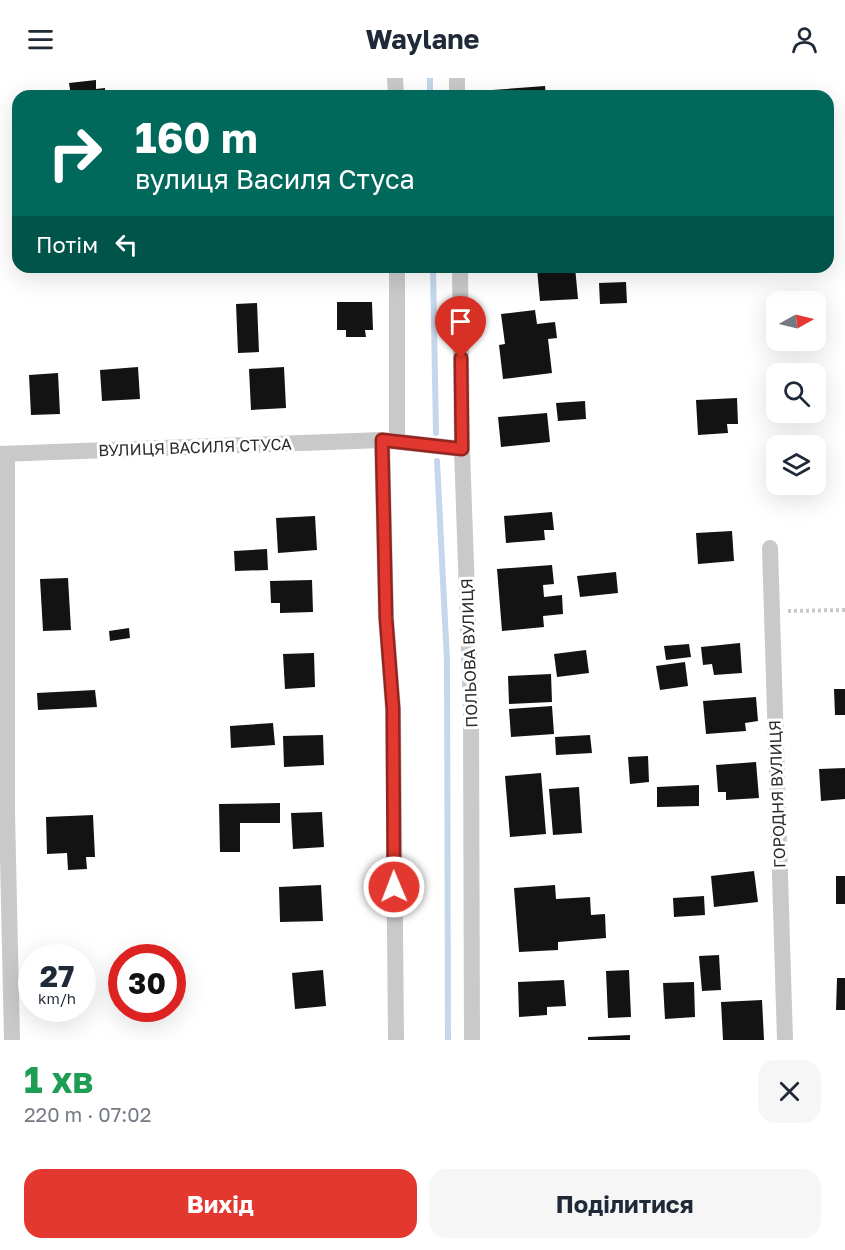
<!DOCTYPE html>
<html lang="uk">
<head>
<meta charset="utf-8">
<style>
	body { margin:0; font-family:"Golos Text",sans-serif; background:#f6f6f7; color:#1f2937; height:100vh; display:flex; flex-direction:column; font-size:22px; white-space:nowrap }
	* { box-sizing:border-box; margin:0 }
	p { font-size:20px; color:#747a83 }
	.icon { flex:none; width:33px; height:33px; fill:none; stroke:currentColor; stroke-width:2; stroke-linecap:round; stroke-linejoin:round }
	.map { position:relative; height:962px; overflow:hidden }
	.drawer { display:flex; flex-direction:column; background:#fff; flex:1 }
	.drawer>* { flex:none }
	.banner { position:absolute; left:12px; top:12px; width:822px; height:183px; border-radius:18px; box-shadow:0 6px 24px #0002; background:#00695c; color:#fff; overflow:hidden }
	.needle { width:39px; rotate:82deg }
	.tools { position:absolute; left:766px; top:213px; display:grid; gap:12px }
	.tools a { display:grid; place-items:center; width:60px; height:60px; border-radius:12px; background:#fff; box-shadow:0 6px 24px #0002; font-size:30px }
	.speed { position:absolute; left:18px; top:866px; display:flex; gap:12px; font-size:30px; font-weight:700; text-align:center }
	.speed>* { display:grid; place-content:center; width:78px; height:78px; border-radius:50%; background:#fff; box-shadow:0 6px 24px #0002; line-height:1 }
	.speed small { font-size:15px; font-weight:400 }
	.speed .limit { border:9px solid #d22; background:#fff; color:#111 }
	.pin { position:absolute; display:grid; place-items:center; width:51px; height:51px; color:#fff; margin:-62px -26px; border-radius:50% 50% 50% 0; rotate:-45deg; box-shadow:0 0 6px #0007 }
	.pin .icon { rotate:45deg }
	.me { position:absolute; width:66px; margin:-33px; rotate:359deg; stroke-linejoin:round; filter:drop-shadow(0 0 4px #0008) }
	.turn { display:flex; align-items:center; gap:21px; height:126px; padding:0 24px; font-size:27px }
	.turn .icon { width:78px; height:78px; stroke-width:2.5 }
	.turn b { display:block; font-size:42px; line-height:51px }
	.then { display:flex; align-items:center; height:57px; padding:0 24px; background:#0003; gap:12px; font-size:22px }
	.round { display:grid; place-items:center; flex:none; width:63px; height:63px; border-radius:18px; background:#f6f6f7 }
	.headline { display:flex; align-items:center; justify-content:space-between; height:102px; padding:0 24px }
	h1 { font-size:36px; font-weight:700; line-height:45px; color:#1e9e55 }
	.cta { display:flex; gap:12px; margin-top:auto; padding:12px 24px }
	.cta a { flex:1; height:69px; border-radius:18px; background:#e2382f; color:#fff; font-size:24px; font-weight:700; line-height:69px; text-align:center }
	.cta a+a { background:#f6f6f7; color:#1f2937 }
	header { display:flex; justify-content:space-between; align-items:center; height:78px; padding:0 24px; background:#fff; font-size:27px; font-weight:700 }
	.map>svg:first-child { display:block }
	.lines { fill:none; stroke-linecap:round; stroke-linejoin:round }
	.stream { stroke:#c5d7ea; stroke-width:6 }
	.building { fill:#131313 }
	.path { stroke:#c9c9c9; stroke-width:4; stroke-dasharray:3 3; stroke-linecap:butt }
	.minor { stroke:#c9c9c9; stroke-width:16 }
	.route-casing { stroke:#93241f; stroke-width:15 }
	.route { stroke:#e2382f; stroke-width:10 }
	.labels { text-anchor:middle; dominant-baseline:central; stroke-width:6; stroke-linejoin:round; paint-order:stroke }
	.street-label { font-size:16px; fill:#2c2c2c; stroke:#fff }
</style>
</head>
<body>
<header><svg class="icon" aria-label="menu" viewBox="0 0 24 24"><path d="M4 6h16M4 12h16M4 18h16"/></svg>Waylane<svg class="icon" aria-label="person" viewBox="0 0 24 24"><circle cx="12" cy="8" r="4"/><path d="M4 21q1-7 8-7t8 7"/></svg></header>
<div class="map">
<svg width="845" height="962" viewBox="0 0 845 962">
	<rect width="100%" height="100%" fill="#fff"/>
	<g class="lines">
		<g class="stream">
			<polyline points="430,0 430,18"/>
			<polyline points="433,189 436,355"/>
			<polyline points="437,383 447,583 448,962"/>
		</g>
	</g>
	<g class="building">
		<polygon points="96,2 96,11 105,10 105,18 71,18 69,5"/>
		<polygon points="545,8 546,18 493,18 492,12"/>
		<polygon points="575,189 578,221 540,223 537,191"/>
		<polygon points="626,204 627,225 600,226 599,205"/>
		<polygon points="337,224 372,224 373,252 365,252 366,259 346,259 346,252 337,252"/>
		<polygon points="257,225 259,274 238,275 236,226"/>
		<polygon points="535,232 537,246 555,244 557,260 548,261 552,295 503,301 499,267 505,266 501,236"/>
		<polygon points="138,289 140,321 102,323 100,292"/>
		<polygon points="284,289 286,330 251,332 249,291"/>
		<polygon points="58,295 60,336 31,337 29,297"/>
		<polygon points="737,320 738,346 727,346 728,355 698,357 696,322"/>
		<polygon points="585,323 586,341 558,343 556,325"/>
		<polygon points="547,335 550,364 501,369 498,339"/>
		<polygon points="552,434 554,452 544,452 545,462 506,465 504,438"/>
		<polygon points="315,438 317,472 278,475 276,440"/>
		<polygon points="732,453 734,483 698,486 696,455"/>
		<polygon points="267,471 268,492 235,493 234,473"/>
		<polygon points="552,487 554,506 543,507 544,519 562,517 563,536 543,538 544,549 502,553 497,491"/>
		<polygon points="616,494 618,515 580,519 577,498"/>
		<polygon points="68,500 71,552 43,553 40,501"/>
		<polygon points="312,502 313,534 280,535 280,525 271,525 270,503"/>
		<polygon points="129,550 130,560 110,563 109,553"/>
		<polygon points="740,565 742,595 714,597 712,586 703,587 701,569"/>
		<polygon points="689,566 691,579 666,582 664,568"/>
		<polygon points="586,572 589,595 557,599 554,576"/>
		<polygon points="314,575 315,609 285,611 283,576"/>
		<polygon points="685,584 688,608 660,612 656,588"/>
		<polygon points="551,596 552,624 509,626 508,598"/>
		<polygon points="834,611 845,611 845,637 835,637"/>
		<polygon points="95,612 97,629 38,632 37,615"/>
		<polygon points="756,619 758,643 745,645 746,653 706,656 703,623"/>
		<polygon points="552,628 554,656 511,659 509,631"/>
		<polygon points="273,645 275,667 231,670 230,648"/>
		<polygon points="323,657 324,687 284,689 283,658"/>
		<polygon points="590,657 592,675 556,677 555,659"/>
		<polygon points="648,678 649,704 630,706 628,679"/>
		<polygon points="756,684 759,720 726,722 726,714 718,714 716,687"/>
		<polygon points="845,690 845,721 821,723 819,691"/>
		<polygon points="541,695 546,756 510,759 505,698"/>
		<polygon points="699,707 699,728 657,729 657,709"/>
		<polygon points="579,709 582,755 553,757 549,711"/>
		<polygon points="280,725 280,745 240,745 240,774 220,774 219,726"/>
		<polygon points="322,734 324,769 293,771 291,735"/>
		<polygon points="93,737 95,779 86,779 87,791 68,792 67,775 47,776 46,739"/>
		<polygon points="754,793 758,824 714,829 711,798"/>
		<rect x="836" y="798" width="9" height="28"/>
		<polygon points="321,807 323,843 280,844 279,809"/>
		<polygon points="555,807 556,821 590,819 591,837 605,836 606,860 558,864 558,872 519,874 514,810"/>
		<polygon points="704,818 705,837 674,839 673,820"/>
		<polygon points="719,877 721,912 702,913 699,878"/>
		<polygon points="323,892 326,928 295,931 292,895"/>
		<polygon points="629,892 631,939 608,940 606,893"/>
		<polygon points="837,900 845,900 845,932 836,932"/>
		<polygon points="564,902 566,928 547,929 547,937 519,939 518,904"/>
		<polygon points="694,904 695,939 665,941 663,905"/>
		<polygon points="762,922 764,962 723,962 721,924"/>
		<polygon points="630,957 630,962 588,962 588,959"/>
	</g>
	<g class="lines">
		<polyline class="path" points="788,533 845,532"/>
		<g class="minor">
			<polyline points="395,0 396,18"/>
			<polyline points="457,0 457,18"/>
			<polyline points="397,189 397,363"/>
			<polyline points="460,189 462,371 471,633 472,962"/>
			<polyline points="382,362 386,539 393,631 396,962"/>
			<polyline points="0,376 382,362 462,371"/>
			<polyline points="7,376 7,735 12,962"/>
			<polyline points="770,470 785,962"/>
		</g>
	</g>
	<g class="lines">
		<defs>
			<polyline id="route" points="394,809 393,631 386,540 382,362 462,371 461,280"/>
		</defs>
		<use href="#route" class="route-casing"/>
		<use href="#route" class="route"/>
	</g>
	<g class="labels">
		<g class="street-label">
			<text transform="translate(195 369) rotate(-2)">ВУЛИЦЯ ВАСИЛЯ СТУСА</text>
			<text transform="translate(469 575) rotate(-92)">ПОЛЬОВА ВУЛИЦЯ</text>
			<text transform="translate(777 716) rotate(-92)">ГОРОДНЯ ВУЛИЦЯ</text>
		</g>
	</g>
</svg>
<div class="tools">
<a><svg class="needle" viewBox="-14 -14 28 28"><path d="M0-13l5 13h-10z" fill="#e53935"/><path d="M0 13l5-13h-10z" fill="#747a83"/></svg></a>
<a><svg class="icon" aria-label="search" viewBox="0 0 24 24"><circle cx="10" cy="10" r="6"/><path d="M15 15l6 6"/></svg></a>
<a><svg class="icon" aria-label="layers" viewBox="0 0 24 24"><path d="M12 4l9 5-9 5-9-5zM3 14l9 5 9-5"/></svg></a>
</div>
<div class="speed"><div>27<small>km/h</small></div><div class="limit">30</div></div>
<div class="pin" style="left:461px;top:280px;background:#d93025"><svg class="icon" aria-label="arrive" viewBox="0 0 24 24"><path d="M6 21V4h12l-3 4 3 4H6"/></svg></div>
<svg class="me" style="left:394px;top:809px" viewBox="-20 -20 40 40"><circle r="17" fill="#e2382f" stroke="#fff" stroke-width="3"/><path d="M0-11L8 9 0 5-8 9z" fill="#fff"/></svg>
<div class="banner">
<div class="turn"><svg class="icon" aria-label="right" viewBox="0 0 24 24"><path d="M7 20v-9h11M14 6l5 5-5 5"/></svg><div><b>160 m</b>вулиця Василя Стуса</div></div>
<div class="then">Потім<svg class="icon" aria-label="left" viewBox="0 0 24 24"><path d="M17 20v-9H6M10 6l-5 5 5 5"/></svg></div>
</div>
</div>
<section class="drawer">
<div class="headline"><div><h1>1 хв</h1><p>220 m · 07:02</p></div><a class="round"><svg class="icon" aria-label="close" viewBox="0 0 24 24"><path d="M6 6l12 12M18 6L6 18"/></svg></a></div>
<div class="cta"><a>Вихід</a><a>Поділитися</a></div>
</section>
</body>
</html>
